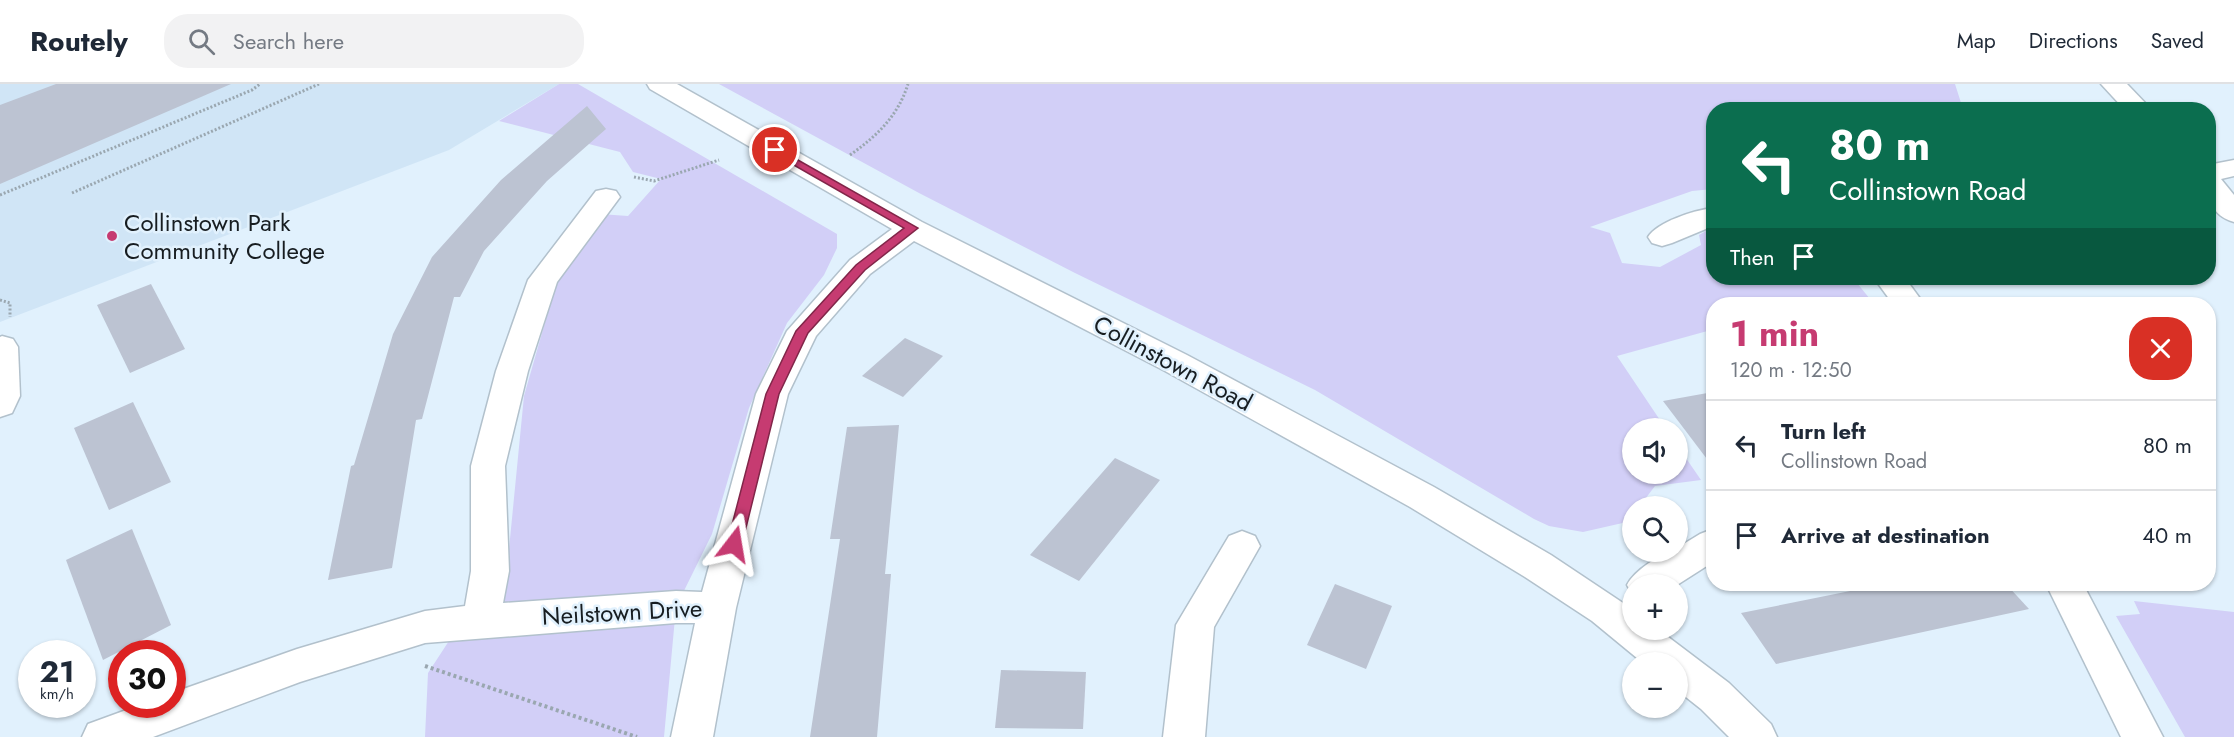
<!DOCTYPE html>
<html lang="en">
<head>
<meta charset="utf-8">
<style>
	body { margin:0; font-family:Jost,sans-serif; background:#f2f2f3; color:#1f2937; height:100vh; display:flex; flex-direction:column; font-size:22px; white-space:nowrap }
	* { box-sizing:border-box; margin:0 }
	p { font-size:20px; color:#747a83 }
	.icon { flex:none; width:33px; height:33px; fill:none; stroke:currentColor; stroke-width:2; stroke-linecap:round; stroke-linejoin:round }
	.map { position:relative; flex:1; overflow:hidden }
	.panel { position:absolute; left:1706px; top:213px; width:510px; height:294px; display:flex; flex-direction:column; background:#fff; border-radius:24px; box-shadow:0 2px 4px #0004 }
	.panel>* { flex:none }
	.hud { position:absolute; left:1706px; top:18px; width:510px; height:183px; border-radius:24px; box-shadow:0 2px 4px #0004; background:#0b6e4f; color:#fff; overflow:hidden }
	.fabs { position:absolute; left:1622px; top:334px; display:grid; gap:12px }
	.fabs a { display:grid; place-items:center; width:66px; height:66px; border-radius:50%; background:#fff; box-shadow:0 2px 4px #0004; font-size:30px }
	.speed { position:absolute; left:18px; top:556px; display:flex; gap:12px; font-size:30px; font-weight:700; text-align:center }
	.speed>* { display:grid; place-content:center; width:78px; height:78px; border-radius:50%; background:#fff; box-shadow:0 2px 4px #0004; line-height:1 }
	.speed small { font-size:15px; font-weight:400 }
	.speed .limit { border:9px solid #d22; background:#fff; color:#111 }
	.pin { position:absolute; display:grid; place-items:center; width:51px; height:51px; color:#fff; margin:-26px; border:3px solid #fff; border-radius:50%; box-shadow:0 2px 6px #0007 }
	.me { position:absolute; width:66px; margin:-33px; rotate:14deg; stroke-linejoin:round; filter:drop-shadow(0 0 4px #0008) }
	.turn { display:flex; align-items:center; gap:21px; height:126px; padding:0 24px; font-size:27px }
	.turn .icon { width:78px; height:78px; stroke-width:2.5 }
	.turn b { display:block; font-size:42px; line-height:51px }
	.then { display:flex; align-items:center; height:57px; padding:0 24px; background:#0003; gap:12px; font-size:22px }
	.round { display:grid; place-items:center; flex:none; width:63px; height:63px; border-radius:24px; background:#f2f2f3 }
	.summary { display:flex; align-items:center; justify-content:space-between; height:102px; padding:0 24px }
	h1 { font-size:36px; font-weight:700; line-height:45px; color:#c63b71 }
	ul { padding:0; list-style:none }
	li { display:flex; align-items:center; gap:18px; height:90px; padding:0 24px; border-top:2px solid #e0e1e3 }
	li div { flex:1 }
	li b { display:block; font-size:22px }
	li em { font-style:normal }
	header { display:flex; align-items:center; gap:36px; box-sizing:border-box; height:84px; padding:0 30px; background:#fff; border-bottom:2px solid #e0e1e3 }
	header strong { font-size:28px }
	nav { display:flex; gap:33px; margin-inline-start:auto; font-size:21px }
	.search { width:420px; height:54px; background:#f2f2f3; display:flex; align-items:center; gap:15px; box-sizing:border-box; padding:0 21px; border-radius:24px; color:#747a83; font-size:22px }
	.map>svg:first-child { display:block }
	.built { fill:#d0e5f6 }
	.green { fill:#d2cff7 }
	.building { fill:#bcc3d2 }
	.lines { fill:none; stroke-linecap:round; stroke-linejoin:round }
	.minor-casing { stroke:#b2c1cc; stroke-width:3 }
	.path-far1 { stroke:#9aa7b0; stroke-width:3; stroke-dasharray:2 2; stroke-linecap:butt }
	.path { stroke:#9aa7b0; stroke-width:4; stroke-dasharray:3 3; stroke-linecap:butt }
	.minor { fill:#fff; fill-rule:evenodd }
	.route { fill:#c63b71; stroke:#812649; stroke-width:1.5 }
	.poi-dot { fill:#c63b71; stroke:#e1f1fd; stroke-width:2 }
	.labels { text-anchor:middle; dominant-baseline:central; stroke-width:5; stroke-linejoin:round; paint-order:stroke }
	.poi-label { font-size:24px; fill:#171d21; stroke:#e1f1fd; text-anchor:start }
	.street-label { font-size:24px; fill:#171d21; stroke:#e1f1fd }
</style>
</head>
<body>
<header>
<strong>Routely</strong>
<div class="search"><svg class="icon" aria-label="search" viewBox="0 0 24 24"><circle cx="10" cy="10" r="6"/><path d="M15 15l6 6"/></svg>Search here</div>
<nav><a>Map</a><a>Directions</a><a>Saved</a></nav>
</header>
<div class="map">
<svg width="2234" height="653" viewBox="0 0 2234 653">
	<rect width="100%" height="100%" fill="#e1f1fd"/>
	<polygon class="built" points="0,0 559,0 449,66 0,238"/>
	<g class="green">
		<polygon points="559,0 578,0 837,150 837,164 824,191 787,239 749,324 712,450 676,523 664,653 425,653 428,589 509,465 524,312 558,193 600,130 628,132 661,95 633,88 620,68 499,37"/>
		<polygon points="719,0 1955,0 1963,25 1713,26 1713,105 1692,107 1590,143 1610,149 1622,179 1660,183 1701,161 1699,151 1713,143 1713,194 1853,194 1874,220 1713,220 1713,248 1711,246 1617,272 1666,345 1632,345 1632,390 1677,390 1677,361 1701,396 1655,402 1639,423 1632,423 1632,431 1627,438 1583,448 1549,442 1534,435 1315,306 1075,189 919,109"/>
		<polygon points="2134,517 2234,528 2234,653 2185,653 2116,532 2140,530"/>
	</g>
	<g class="building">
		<polygon points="56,0 231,0 0,100 0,21"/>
		<polygon points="587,22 606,45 547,97 484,167 460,213 454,213 422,335 416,336 392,484 328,496 351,382 354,381 393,250 432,173 501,96"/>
		<polygon points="151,200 185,265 130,289 97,221"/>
		<polygon points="905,254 943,272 903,313 862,292"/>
		<polygon points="1713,308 1713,383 1663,317"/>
		<polygon points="133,318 171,398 109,426 74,344"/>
		<polygon points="899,341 885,490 891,490 877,653 810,653 840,455 830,455 847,343"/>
		<polygon points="1115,374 1160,396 1079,497 1030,471"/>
		<polygon points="132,445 171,541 103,576 66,476"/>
		<polygon points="1335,500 1392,522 1366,585 1307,561"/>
		<polygon points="1885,500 2006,500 2029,525 1776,580 1741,529"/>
		<polygon points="1001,586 1086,588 1083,645 995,644"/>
	</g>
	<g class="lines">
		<defs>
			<g id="minor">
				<polygon points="647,0 677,0 922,138 1187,271 1434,403 1551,471 1632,525 1632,546 1659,546 1729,599 1771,640 1777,653 1729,653 1701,625 1677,606 1677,579 1643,579 1592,537 1525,493 1410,423 1165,287 914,157 870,190 816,252 788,310 736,524 713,653 671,653 695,539 676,539 425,559 300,598 153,653 82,653 88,640 140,621 172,621 172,609 297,565 425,527 465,522 471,487 471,382 496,287 528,196 596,107 606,105 616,107 620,113 557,198 528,287 505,382 509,487 503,519 676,507 702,508 756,310 787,247 850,176 892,145 650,5"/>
				<polygon points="2101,0 2127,0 2152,26 2125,26"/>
				<path d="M2234,76V92L2221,95L2234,111V138C2205,130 2208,105 2208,81Z"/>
				<path d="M1713,124V142L1672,159L1662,162L1652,159L1648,153C1657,138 1695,126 1713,124Z"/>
				<polygon points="1874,194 1905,194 1924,220 1893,220"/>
				<polygon points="2,252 13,255 18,263 20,312 12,329 0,333 0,253"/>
				<path d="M1713,445V478L1677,501H1632V510L1627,501C1634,487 1661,468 1677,468V464L1700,450Z"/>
				<polygon points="1242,447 1255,452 1260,462 1214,543 1205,653 1163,653 1176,541 1229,452"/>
				<polygon points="2046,500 2083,500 2163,653 2121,653"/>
			</g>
		</defs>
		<use href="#minor" class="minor-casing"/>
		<g class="path-far1">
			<path d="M850,71C877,52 898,32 908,0"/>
			<polyline points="634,93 654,97 719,76"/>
			<polyline points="72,109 319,0"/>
			<polyline points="0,111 252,6 260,0"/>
			<polyline points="0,216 10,219 10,233"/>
		</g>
		<polyline class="path" points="425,582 637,653"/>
		<use href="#minor" class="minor"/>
	</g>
	<polygon class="route" points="775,63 918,144 865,186 808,249 779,310 742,460 739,464 729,464 727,460 766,310 796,247 856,181 904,144 771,68 771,64"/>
	<circle class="poi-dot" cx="112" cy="152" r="6"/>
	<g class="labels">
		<g class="poi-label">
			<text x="124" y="138">Collinstown Park<tspan x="124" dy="28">Community College</tspan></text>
		</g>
		<g class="street-label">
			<text transform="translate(1173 279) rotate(28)">Collinstown Road</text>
			<text transform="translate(622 528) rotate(-3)">Neilstown Drive</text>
		</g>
	</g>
</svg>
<div class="fabs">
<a><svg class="icon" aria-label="sound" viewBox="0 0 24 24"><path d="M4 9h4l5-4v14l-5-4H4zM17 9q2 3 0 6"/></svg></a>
<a><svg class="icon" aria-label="search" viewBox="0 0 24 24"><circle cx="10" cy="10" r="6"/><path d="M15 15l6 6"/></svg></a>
<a>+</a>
<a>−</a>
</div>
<div class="speed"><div>21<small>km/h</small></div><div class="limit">30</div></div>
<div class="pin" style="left:775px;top:66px;background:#d93025"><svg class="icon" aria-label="arrive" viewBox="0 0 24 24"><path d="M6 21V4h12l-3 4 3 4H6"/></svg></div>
<svg class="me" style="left:734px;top:460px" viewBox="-20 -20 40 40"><path d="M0-17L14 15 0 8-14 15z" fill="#c63b71" stroke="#fff" stroke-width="4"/></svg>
<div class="hud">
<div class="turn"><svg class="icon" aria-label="left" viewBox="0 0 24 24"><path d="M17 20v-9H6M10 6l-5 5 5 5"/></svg><div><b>80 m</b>Collinstown Road</div></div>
<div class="then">Then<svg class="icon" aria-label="arrive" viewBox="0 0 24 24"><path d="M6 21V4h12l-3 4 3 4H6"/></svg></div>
</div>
<section class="panel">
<div class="summary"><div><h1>1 min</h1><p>120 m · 12:50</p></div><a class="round" style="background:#d93025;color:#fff"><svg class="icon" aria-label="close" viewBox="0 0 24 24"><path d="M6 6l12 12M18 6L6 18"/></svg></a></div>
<ul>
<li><svg class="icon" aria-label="left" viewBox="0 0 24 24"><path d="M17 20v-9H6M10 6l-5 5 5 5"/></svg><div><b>Turn left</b><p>Collinstown Road</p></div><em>80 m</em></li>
<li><svg class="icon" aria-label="arrive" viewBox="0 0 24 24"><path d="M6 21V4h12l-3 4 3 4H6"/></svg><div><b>Arrive at destination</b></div><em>40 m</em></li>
</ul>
</section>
</div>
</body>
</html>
